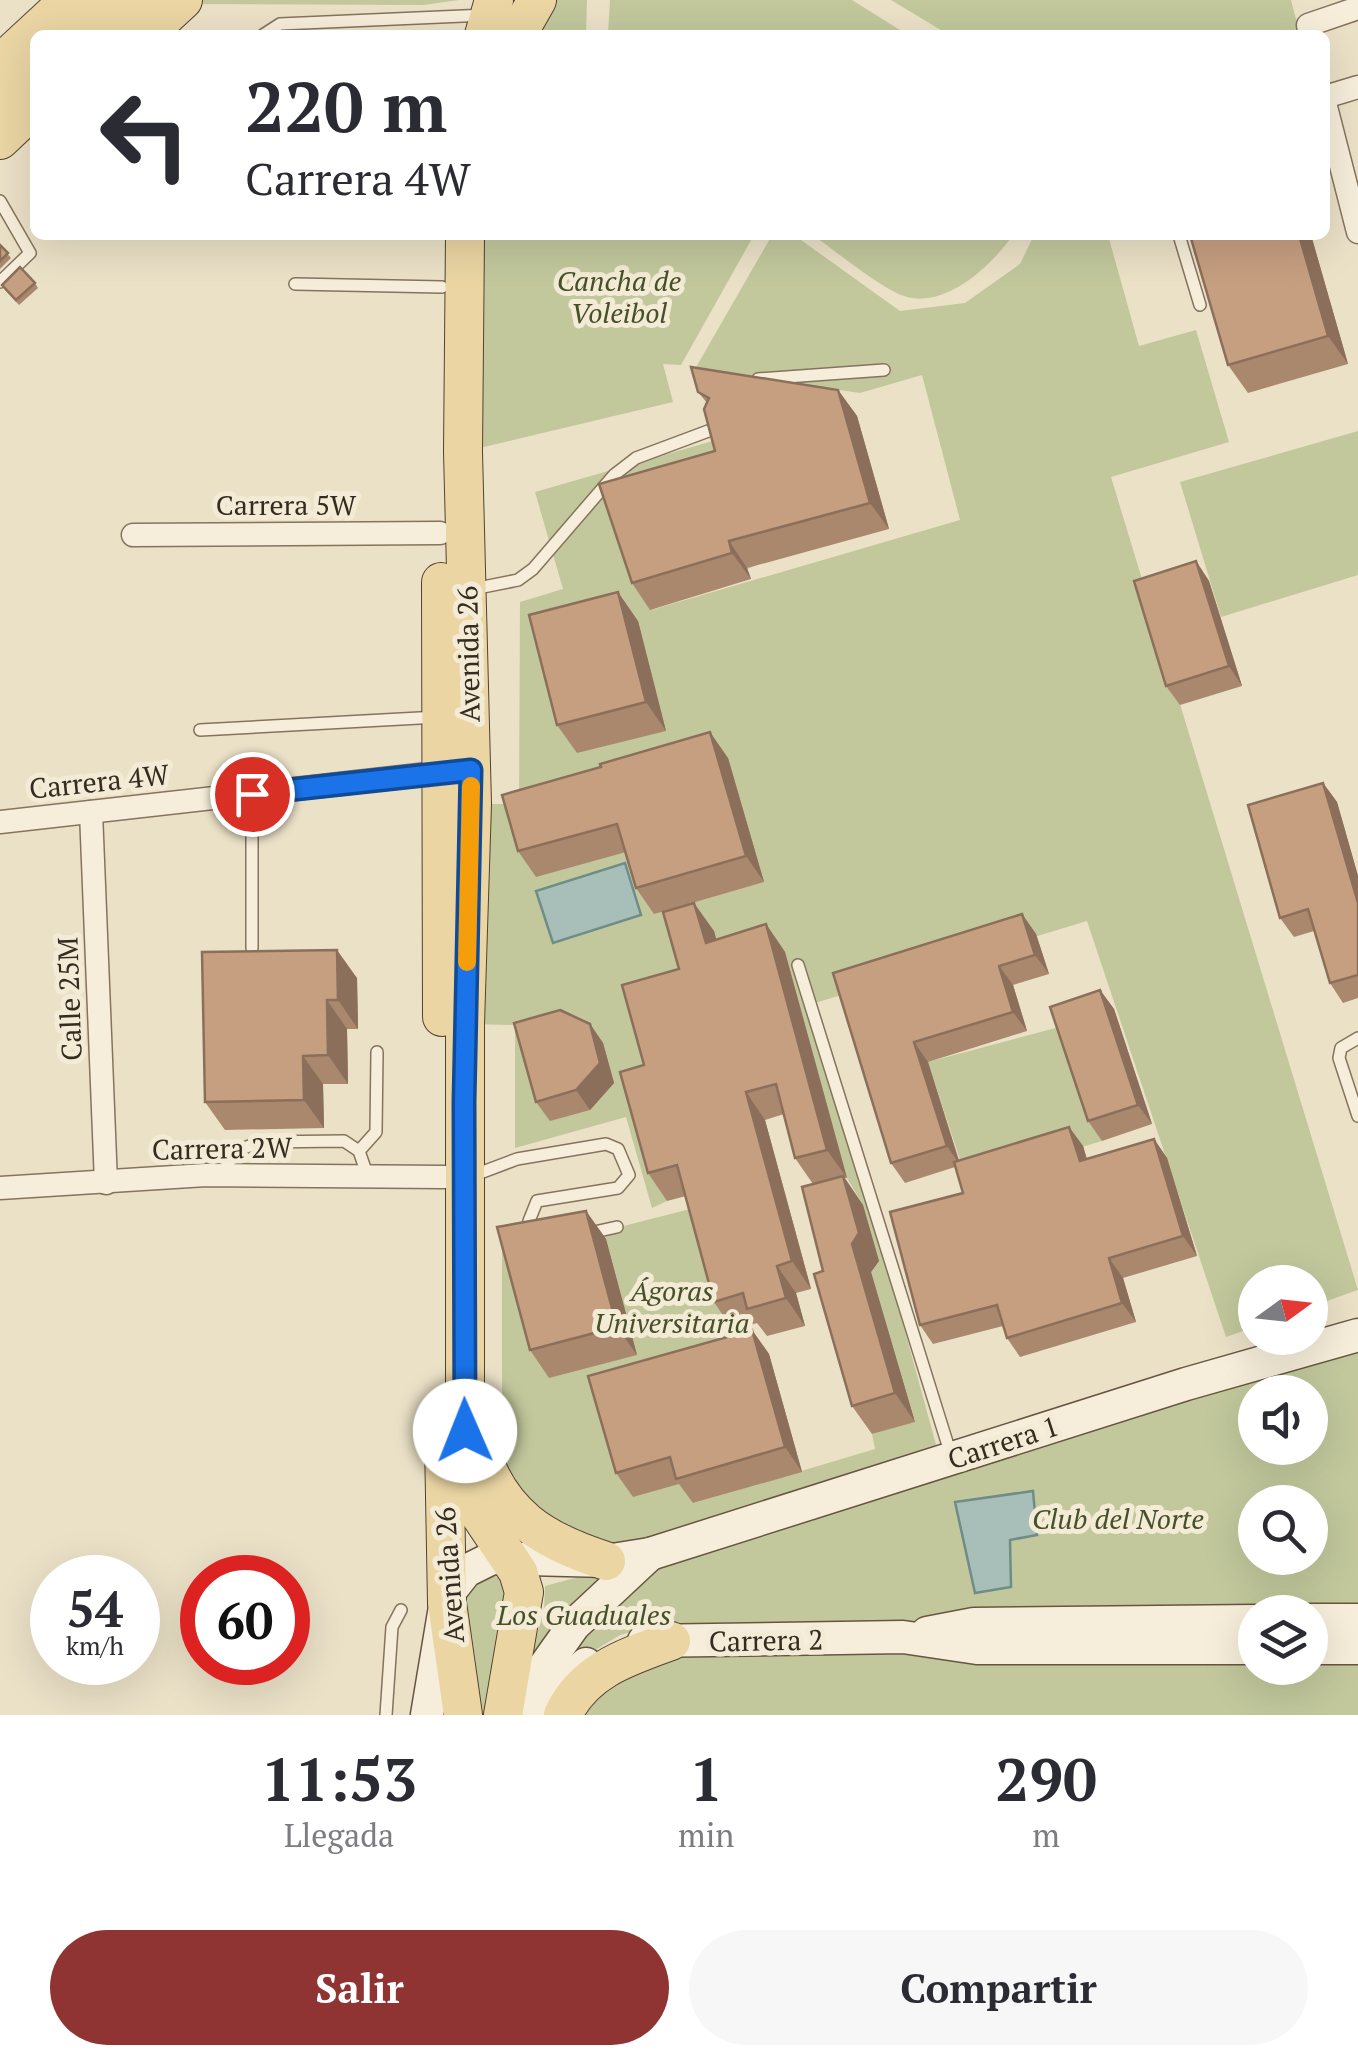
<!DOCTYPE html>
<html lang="es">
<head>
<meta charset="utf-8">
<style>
	body { margin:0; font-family:"PT Serif",serif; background:#f7f7f7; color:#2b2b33; height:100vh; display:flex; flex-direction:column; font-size:38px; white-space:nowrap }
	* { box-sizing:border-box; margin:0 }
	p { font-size:32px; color:#7c7c81 }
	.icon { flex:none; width:55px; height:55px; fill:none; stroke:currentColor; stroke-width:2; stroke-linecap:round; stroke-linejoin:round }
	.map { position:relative; height:1715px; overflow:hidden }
	.details { display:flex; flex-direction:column; background:#fff; flex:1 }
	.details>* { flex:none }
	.top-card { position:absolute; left:30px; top:30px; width:1300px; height:210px; border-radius:15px; box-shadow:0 10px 40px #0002; background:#fff; color:#2b2b33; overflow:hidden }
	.needle { width:65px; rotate:75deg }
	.buttons { position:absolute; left:1238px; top:1265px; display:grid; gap:20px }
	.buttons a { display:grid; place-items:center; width:90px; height:90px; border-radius:50%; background:#fff; box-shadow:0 10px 40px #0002; font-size:50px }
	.speed { position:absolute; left:30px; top:1555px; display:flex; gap:20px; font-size:50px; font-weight:700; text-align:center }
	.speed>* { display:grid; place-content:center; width:130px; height:130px; border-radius:50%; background:#fff; box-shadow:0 10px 40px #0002; line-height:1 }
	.speed small { font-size:25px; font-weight:400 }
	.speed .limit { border:15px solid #d22; background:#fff; color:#111 }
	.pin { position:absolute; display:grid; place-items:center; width:85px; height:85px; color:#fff; margin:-42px; border:5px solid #fff; border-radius:50%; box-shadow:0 2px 10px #0007 }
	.me { position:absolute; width:110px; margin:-55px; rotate:359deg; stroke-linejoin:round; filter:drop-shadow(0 0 8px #0008) }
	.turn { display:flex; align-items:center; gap:35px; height:210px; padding:0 50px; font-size:45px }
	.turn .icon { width:130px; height:130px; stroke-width:2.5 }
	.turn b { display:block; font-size:70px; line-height:85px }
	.eta { display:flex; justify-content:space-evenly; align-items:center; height:170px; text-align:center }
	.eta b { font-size:60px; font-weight:800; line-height:70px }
	.primary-button { display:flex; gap:20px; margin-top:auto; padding:20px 50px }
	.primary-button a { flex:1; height:115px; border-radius:60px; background:#8f3433; color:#fff; font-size:40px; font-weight:800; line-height:115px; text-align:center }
	.primary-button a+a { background:#f7f7f7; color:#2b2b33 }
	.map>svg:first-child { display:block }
	.green { fill:#c2c89c; fill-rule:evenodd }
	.water { fill:#a8bfb9; stroke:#6f8d86; stroke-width:2.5 }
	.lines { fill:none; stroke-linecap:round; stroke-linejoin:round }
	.lane-casing { stroke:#85735e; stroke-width:14 }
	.street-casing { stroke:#85735e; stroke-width:25 }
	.secondary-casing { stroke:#675541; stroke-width:35 }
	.primary-casing { stroke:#534232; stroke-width:40 }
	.lane { stroke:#f6eeda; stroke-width:11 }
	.street { stroke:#f6eeda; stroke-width:22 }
	.secondary { stroke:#f6eeda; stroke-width:32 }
	.primary { stroke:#ead5a3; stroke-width:38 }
	.wall { fill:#aa886e }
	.shaded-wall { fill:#8b6f5a }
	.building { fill:#c69e80; stroke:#8b6f5a; stroke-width:2.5 }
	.route-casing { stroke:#114b97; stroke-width:25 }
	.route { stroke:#1a73e8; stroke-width:18 }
	.slow { stroke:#f59e0b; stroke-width:18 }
	.labels { text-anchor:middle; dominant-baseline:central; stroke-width:10; stroke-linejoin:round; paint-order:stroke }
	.park-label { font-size:28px; font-style:italic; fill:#465129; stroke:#f3ebd6 }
	.street-label { font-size:28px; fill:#362b20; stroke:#f3ebd6 }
</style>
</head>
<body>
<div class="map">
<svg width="1358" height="1715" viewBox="0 0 1358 1715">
	<rect width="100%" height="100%" fill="#ebe1c7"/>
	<g class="green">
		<polygon points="183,0 459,0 423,5 179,4"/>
		<polygon points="496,0 587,0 586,35 485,35"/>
		<polygon points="610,0 852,0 908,35 608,35"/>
		<polygon points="891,0 1291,0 1300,35 949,35"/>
		<polygon points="466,235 754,235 681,365 663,364 673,402 463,452"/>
		<path d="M772,235H794L900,311L965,303L1020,264L1034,235H1108L1139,346L1196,330L1229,442L1111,477L1358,1290L1310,1307V1282H1255V1327L1226,1337L1087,921L815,1003L940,1459L1358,1333V1619L1310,1612H1255V1668H1310V1648H1358V1715H563L643,1629L620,1635L587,1655L528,1665L544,1610L545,1586L645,1559L571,1547L466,1430H502V1250L517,1256L637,1355L604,1231L694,1208L738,1363L687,1481L694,1503L875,1449L872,1434L915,1421L871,1272L879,1261L863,1205L847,1178L785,953L663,1093L640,1100L667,1201L652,1208L626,1117L515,1148V1025L465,1024L472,804H519L520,602L563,589L535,492L723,438L757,565L651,610L960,520L922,375L860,393L695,369ZM1255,1392H1310V1448H1255ZM1255,1502H1310V1558H1255Z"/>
		<path d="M813,235H1013C992,265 945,310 904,296C882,289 834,250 813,235Z"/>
		<polygon points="1358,431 1358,575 1221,617 1180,482"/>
		<polygon points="1063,1026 1102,1141 967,1181 928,1062"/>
		<polygon points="493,1575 503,1580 508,1595 488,1715 472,1715 461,1605 469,1588"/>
	</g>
	<g class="water">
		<polygon points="625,863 641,915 553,943 536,891"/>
		<polygon points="1033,1491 1037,1535 1010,1540 1011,1587 975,1593 955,1502"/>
	</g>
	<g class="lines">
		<defs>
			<g id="lane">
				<polyline points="263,35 280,24 486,15"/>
				<polyline points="0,201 30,253 0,282"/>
				<polyline points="1179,235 1200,305"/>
				<polyline points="295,284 442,287"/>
				<polyline points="758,379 884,370"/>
				<polyline points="473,589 518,580 533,569 614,475 636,458 719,427"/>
				<polyline points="200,730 438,717"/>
				<polyline points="252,794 252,948"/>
				<polyline points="798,965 951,1455"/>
				<polyline points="1358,1038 1341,1048 1339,1058 1358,1116"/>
				<polyline points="359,1151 376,1132 377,1052"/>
				<polyline points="221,1175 236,1151 260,1142 344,1141 359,1151 368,1177"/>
				<polyline points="472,1176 517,1159 606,1144 618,1149 629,1175 618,1188 537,1201 529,1221 535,1231"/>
				<polyline points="585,1234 617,1227"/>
				<polyline points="386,1715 392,1627 401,1610"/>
			</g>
			<g id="street">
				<polyline points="1310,35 1308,25 1358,8"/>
				<polyline points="1325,97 1358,87"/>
				<polyline points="1325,103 1358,232"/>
				<polyline points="133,535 440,533"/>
				<polyline points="91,812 106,1183"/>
				<polyline points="0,822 454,771"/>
				<polyline points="0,1188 206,1175 445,1177"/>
			</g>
			<g id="secondary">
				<polyline points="1310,1620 1358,1620"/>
				<polyline points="927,1633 974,1624 1255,1621"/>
				<polyline points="644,1641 903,1637 977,1648 1255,1648"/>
				<polyline points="1310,1648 1358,1648"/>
				<polyline points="427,1715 447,1595 466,1571 492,1558 606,1561 650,1554 1186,1384 1358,1335"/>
				<polyline points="510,1715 574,1625 650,1554"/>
				<polyline points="538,1715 550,1696 586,1664"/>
			</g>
			<g id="primary">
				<polyline points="71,35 108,0"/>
				<polyline points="111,35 147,0"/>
				<polyline points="145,35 183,0"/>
				<polyline points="484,35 494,0"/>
				<polyline points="517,35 537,0"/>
				<polyline points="0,64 69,0"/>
				<polyline points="0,103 35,70"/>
				<polyline points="0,140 35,107"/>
				<polyline points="465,235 463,452 472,804 465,1024 465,1431 469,1487 478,1512 518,1572 524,1592 503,1715"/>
				<polyline points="441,582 442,1017"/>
				<polyline points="444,1442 447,1603 463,1715"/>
				<path d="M480,1450C501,1515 543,1541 606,1561"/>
				<path d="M563,1715C584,1670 627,1657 671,1641"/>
			</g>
		</defs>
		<use href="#lane" class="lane-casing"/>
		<use href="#street" class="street-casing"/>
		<use href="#secondary" class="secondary-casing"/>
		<use href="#primary" class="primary-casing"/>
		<use href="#lane" class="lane"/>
		<use href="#street" class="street"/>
		<use href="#secondary" class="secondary"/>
		<use href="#primary" class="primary"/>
	</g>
	<g class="wall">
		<polygon points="1311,235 1348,364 1248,393 1228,365"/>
		<polygon points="0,245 11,258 0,269"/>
		<polygon points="35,283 38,288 19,305 5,290"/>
		<polygon points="838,390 857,416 889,529 747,568 751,579 650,610 632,583 715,451 707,403 698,392"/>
		<polygon points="1196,561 1209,581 1242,686 1180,705 1166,686"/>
		<polygon points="638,621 666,731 577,753 557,725"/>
		<polygon points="728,758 764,882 654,914 636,888 626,852 536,877 518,851"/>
		<polygon points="1323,783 1337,802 1358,876 1358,998 1343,1003 1330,983 1314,931 1294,937 1280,918"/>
		<polygon points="1022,914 1036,934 1049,974 1013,985 1027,1031 928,1062 959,1160 1069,1127 1083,1146 1087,1159 1154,1139 1167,1158 1197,1256 1123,1278 1136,1322 1020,1357 1007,1338 1003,1326 933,1344 920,1325 963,1193 955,1167 905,1183 891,1163 833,973"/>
		<polygon points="766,924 785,952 847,1178 845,1178 863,1205 879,1261 871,1272 915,1422 872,1434 852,1406 823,1271 813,1184 795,1158 784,1114 765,1120 811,1289 796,1293 805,1326 767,1336 757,1323 733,1330 714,1302 686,1196 667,1201 648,1173 644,1065 679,969 714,931 716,940"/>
		<polygon points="202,952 357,978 358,1029 347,1029 348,1084 323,1084 324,1128 225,1130 205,1102"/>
		<polygon points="1100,990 1114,1009 1152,1124 1102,1141 1088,1121"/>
		<polygon points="590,1024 603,1043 614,1083 590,1110 550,1121 536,1102"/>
		<polygon points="586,1211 606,1239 637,1355 549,1378 530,1350"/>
		<polygon points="752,1330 769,1354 802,1472 693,1503 679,1484 633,1497 616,1473"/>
	</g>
	<g class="shaded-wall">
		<polygon points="1299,235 1311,235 1348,364 1328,336"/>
		<polygon points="838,390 857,416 889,529 870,503"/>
		<polygon points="729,541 747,568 751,579 732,553"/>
		<polygon points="1196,561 1209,581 1242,686 1229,666"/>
		<polygon points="618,592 638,621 666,731 646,702"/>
		<polygon points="710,732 728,758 764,882 746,856"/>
		<polygon points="1323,783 1337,802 1358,876 1358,903"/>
		<polygon points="694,903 714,931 725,971 706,943"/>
		<polygon points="1022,914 1036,934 1049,974 1035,955"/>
		<polygon points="766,924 785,952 847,1178 827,1150"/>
		<polygon points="337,950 357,978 358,1029 338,1000"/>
		<polygon points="999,966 1013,985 1027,1031 1013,1012"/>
		<polygon points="1100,990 1114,1009 1152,1124 1138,1105"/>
		<polygon points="327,1000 347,1029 348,1084 328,1055"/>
		<polygon points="590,1024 603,1043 614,1083 590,1110 576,1090"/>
		<polygon points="914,1042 928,1062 960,1165 947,1146"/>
		<polygon points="303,1056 323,1084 324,1128 304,1100"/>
		<polygon points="746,1092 765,1120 811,1289 792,1261"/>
		<polygon points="1069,1127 1083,1146 1093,1181 1080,1161"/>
		<polygon points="1154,1139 1167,1158 1197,1256 1183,1236"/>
		<polygon points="843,1176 863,1205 879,1261 871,1272 915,1422 895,1393 852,1244"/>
		<polygon points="586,1211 606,1239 637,1355 617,1327"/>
		<polygon points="1109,1258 1123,1278 1136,1322 1122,1303"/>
		<polygon points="777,1266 796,1293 805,1326 786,1298"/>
		<polygon points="752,1330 769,1354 802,1472 785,1447"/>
	</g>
	<g class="building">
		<polygon points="1190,235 1299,235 1328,336 1228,365"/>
		<polygon points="0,245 8,253 0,261"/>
		<polygon points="20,267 35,283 16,300 2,285"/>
		<polygon points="691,367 838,390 870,503 729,541 732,553 632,583 599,484 715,451 704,409 709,398 698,392"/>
		<polygon points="1196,561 1229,666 1166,686 1134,581"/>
		<polygon points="618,592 646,702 557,725 529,615"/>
		<polygon points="710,732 746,856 636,888 617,824 518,851 502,795 601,767 600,764"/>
		<polygon points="1323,783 1358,903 1358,975 1330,983 1308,909 1280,918 1248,805"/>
		<polygon points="694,903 706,943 766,924 827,1150 795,1158 776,1084 746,1092 792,1261 777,1266 786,1298 747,1309 743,1293 714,1302 677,1165 648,1173 620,1072 644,1065 622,985 679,969 663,912"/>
		<polygon points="1022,914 1035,955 999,966 1013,1012 914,1042 947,1146 891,1163 833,973"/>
		<polygon points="337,950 338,1000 327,1000 328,1055 303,1056 304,1100 205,1102 202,952"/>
		<polygon points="1100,990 1138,1105 1088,1121 1050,1007"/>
		<polygon points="560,1010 590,1024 600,1063 576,1090 536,1102 514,1023"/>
		<polygon points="1069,1127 1080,1161 1154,1139 1183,1236 1109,1258 1122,1303 1007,1338 997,1305 920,1325 890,1212 963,1193 954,1162"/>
		<polygon points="843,1176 859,1233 852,1244 895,1393 852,1406 814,1274 823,1271 802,1187"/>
		<polygon points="586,1211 617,1327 530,1350 497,1227"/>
		<polygon points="752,1330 785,1447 676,1479 670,1457 616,1473 588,1376"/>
	</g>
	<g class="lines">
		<defs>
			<polyline id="route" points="252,794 471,770 464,1102 465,1431"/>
		</defs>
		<use href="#route" class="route-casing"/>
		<use href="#route" class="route"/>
		<polyline class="slow" points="467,962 471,786"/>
	</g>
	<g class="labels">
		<g class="park-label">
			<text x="619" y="280">Cancha de<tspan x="619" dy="32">Voleibol</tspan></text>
			<text x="672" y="1290">Ágoras<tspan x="672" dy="32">Universitaria</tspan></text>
			<text x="1118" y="1518">Club del Norte</text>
			<text x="584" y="1614">Los Guaduales</text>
		</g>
		<g class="street-label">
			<text x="286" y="504">Carrera 5W</text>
			<text transform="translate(468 654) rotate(-91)">Avenida 26</text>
			<text transform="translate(99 781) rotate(-6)">Carrera 4W</text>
			<text transform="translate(69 999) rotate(-92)">Calle 25M</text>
			<text transform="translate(222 1148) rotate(-1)">Carrera 2W</text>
			<text transform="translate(1003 1442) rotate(-18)">Carrera 1</text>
			<text transform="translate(449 1575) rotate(-94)">Avenida 26</text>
			<text transform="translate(766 1640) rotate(-1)">Carrera 2</text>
		</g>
	</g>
</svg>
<div class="buttons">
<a><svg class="needle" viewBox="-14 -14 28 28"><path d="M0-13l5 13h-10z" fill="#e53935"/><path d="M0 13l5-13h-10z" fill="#7c7c81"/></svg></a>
<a><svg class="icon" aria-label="sound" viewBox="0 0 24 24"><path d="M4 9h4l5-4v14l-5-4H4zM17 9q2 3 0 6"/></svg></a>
<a><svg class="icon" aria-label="search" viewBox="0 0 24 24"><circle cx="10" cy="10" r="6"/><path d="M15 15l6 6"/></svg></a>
<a><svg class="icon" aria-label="layers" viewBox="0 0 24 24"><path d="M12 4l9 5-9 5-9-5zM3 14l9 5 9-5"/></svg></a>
</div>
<div class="speed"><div>54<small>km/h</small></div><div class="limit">60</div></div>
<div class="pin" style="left:252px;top:794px;background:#d93025"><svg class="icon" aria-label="arrive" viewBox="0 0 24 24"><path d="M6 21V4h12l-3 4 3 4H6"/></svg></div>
<svg class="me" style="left:465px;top:1431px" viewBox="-20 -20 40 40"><circle r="19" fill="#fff"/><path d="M0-13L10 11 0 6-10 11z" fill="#1a73e8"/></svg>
<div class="top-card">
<div class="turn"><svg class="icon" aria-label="left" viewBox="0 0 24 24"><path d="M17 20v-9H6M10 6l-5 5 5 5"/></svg><div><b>220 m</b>Carrera 4W</div></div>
</div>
</div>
<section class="details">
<div class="eta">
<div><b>11:53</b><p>Llegada</p></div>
<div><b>1</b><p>min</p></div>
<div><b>290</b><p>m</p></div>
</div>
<div class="primary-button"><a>Salir</a><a>Compartir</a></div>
</section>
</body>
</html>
